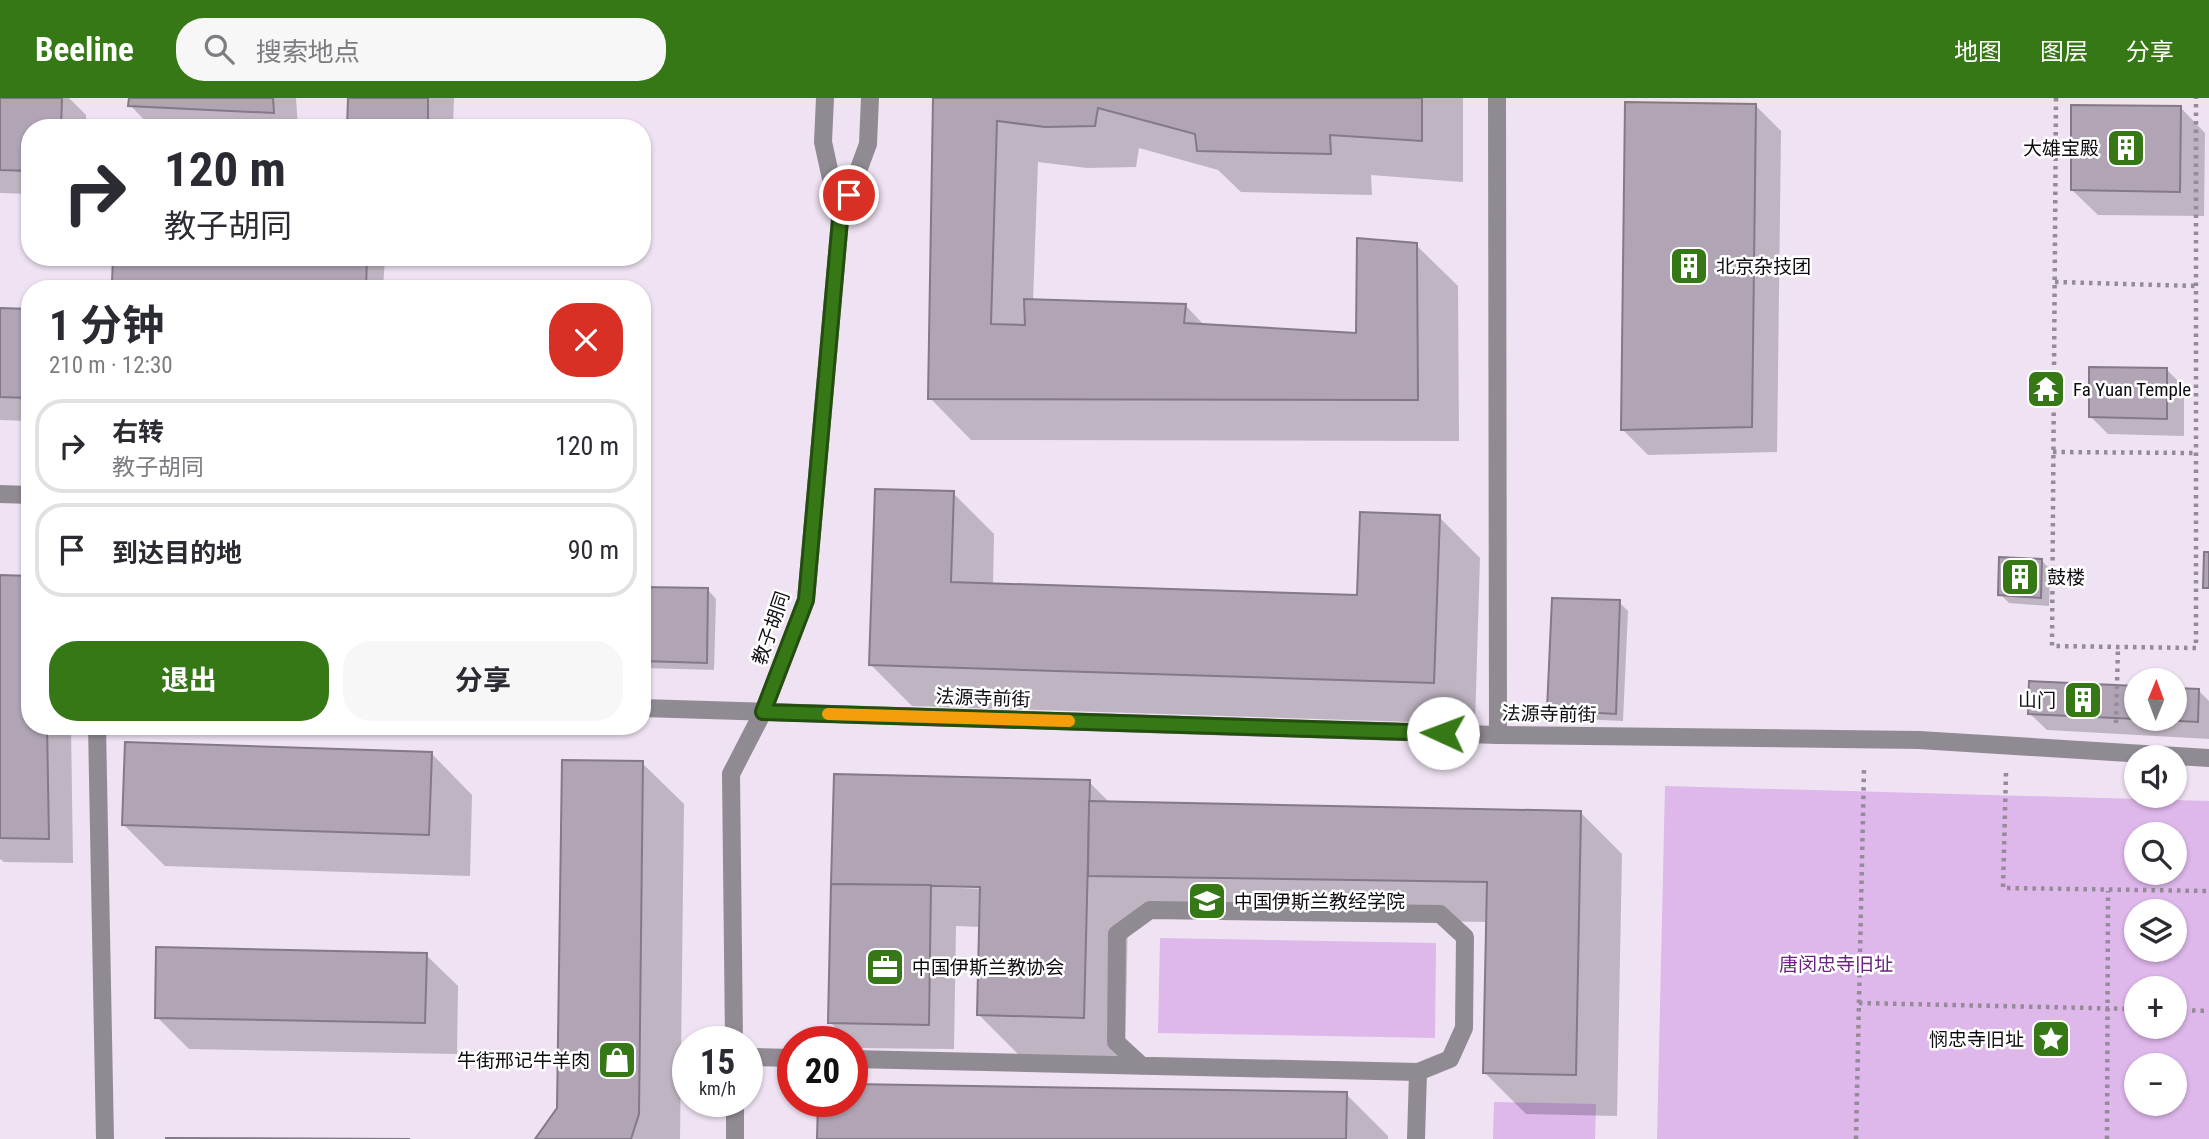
<!DOCTYPE html>
<html lang="zh">
<head>
<meta charset="utf-8">
<style>
	body { margin:0; font-family:"Roboto Condensed","Noto Sans SC",sans-serif; background:#f7f7f7; color:#2b2b33; height:100vh; display:flex; flex-direction:column; font-size:26px; white-space:nowrap }
	* { box-sizing:border-box; margin:0 }
	p { font-size:23px; color:#7c7c81 }
	.icon { flex:none; width:38px; height:38px; fill:none; stroke:currentColor; stroke-width:2; stroke-linecap:round; stroke-linejoin:round }
	.map { position:relative; flex:1; overflow:hidden }
	.sheet { position:absolute; left:21px; top:182px; width:630px; height:455px; display:flex; flex-direction:column; background:#fff; border-radius:28px; box-shadow:0 2px 5px #0004 }
	.sheet>* { flex:none }
	.hud { position:absolute; left:21px; top:21px; width:630px; height:147px; border-radius:28px; box-shadow:0 2px 5px #0004; background:#fff; color:#2b2b33; overflow:hidden }
	.needle { width:46px; rotate:1deg }
	.controls { position:absolute; left:2124px; top:570px; display:grid; gap:14px }
	.controls a { display:grid; place-items:center; width:63px; height:63px; border-radius:50%; background:#fff; box-shadow:0 2px 5px #0004; font-size:35px }
	.speed { position:absolute; left:672px; top:928px; display:flex; gap:14px; font-size:35px; font-weight:700; text-align:center }
	.speed>* { display:grid; place-content:center; width:91px; height:91px; border-radius:50%; background:#fff; box-shadow:0 2px 5px #0004; line-height:1 }
	.speed small { font-size:18px; font-weight:400 }
	.speed .limit { border:10px solid #d22; background:#fff; color:#111 }
	.pin { position:absolute; display:grid; place-items:center; width:60px; height:60px; color:#fff; margin:-30px; border:4px solid #fff; border-radius:50%; box-shadow:0 2px 7px #0007 }
	.me { position:absolute; width:77px; margin:-38px; rotate:272deg; stroke-linejoin:round; filter:drop-shadow(0 0 5px #0008) }
	.turn { display:flex; align-items:center; gap:24px; height:147px; padding:0 28px; font-size:32px }
	.turn .icon { width:91px; height:91px; stroke-width:2.5 }
	.turn b { display:block; font-size:49px; line-height:60px }
	.round { display:grid; place-items:center; flex:none; width:74px; height:74px; border-radius:28px; background:#f7f7f7 }
	.overview { display:flex; align-items:center; justify-content:space-between; height:119px; padding:0 28px }
	h1 { font-size:42px; font-weight:700; line-height:52px }
	.primary-button { display:flex; gap:14px; margin-top:auto; padding:14px 28px }
	.primary-button a { flex:1; height:80px; border-radius:28px; background:#367816; color:#fff; font-size:28px; font-weight:700; line-height:80px; text-align:center }
	.primary-button a+a { background:#f7f7f7; color:#2b2b33 }
	ul { padding:0; list-style:none }
	li { display:flex; align-items:center; gap:21px; height:94px; margin:0 14px 10px; padding:0 14px; border:4px solid #e1e1e2; border-radius:28px }
	li div { flex:1 }
	li b { display:block; font-size:26px }
	li em { font-style:normal }
	header { display:flex; align-items:center; gap:42px; box-sizing:border-box; height:98px; padding:0 35px; background:#367816; color:#fff }
	header strong { font-size:33px }
	nav { display:flex; gap:38px; margin-inline-start:auto; font-size:24px }
	.search { width:490px; height:63px; background:#f7f7f7; display:flex; align-items:center; gap:18px; box-sizing:border-box; padding:0 24px; border-radius:28px; color:#7c7c81; font-size:26px }
	.map>svg:first-child { display:block }
	.green { fill:#deb7eb; fill-rule:evenodd }
	.shadow { fill:#0003; fill-rule:evenodd }
	.building { fill:#b1a5b5; stroke:#847988; stroke-width:2 }
	.lines { fill:none; stroke-linecap:round; stroke-linejoin:round }
	.path { stroke:#958b98; stroke-width:4.5; stroke-dasharray:3.5 5; stroke-linecap:butt }
	.minor { stroke:#908b92; stroke-width:18 }
	.route-casing { stroke:#234e0e; stroke-width:18 }
	.route { stroke:#367816; stroke-width:12 }
	.slow { stroke:#f59e0b; stroke-width:12 }
	.labels { text-anchor:middle; dominant-baseline:central; stroke-width:5; stroke-linejoin:round; paint-order:stroke }
	.poi-label { font-size:19px; fill:#0f0b11; stroke:#fff; text-anchor:start }
	.street-label { font-size:19px; fill:#0f0b11; stroke:#fff }
	.park-label { font-size:19px; fill:#6b237f; stroke:#fff }
</style>
</head>
<body>
<header>
<strong>Beeline</strong>
<div class="search"><svg class="icon" aria-label="search" viewBox="0 0 24 24"><circle cx="10" cy="10" r="6"/><path d="M15 15l6 6"/></svg>搜索地点</div>
<nav><a>地图</a><a>图层</a><a>分享</a></nav>
</header>
<div class="map">
<svg width="2209" height="1041" viewBox="0 0 2209 1041">
	<rect width="100%" height="100%" fill="#efe2f3"/>
	<g class="green">
		<path d="M1665,688L2209,703V1041H1657ZM2137,737H2175V775H2137ZM2137,814H2175V852H2137ZM2137,891H2175V929H2137ZM2137,968H2175V1006H2137Z"/>
		<polygon points="1160,840 1436,845 1435,940 1158,935"/>
		<polygon points="1494,1004 1596,1006 1595,1041 1493,1041"/>
	</g>
	<g class="shadow">
		<polygon points="0,0 69,0 86,17 86,30 30,30 30,96 0,95"/>
		<polygon points="130,0 296,0 298,30 152,30 130,7"/>
		<polygon points="350,0 454,0 453,30 349,30"/>
		<polygon points="935,0 1463,0 1463,84 1371,77 1372,97 1241,94 1218,72 1139,50 1136,69 1087,70 1038,64 1033,203 1186,208 1205,228 1357,236 1416,147 1458,188 1459,343 971,342 930,300"/>
		<polygon points="1756,8 1781,33 1777,354 1648,357 1623,332"/>
		<polygon points="2180,9 2205,35 2204,118 2098,117 2072,92"/>
		<polygon points="115,159 385,159 383,191 121,191 114,183"/>
		<polygon points="0,212 30,213 30,323 0,322"/>
		<polygon points="2167,272 2184,289 2184,338 2108,336 2090,318"/>
		<polygon points="953,395 994,436 993,487 1359,499 1439,419 1480,460 1475,626 912,608 870,566"/>
		<polygon points="2041,462 2050,471 2049,508 2009,505 2000,496"/>
		<polygon points="0,478 30,628 71,628 73,765 4,764 0,761"/>
		<polygon points="642,490 708,492 716,501 714,572 642,570"/>
		<polygon points="1619,504 1628,513 1623,623 1558,620 1549,612"/>
		<polygon points="2137,590 2137,621 2175,621 2198,592 2209,603 2209,641 2047,632 2029,615"/>
		<polygon points="431,655 472,697 470,778 165,768 124,727"/>
		<polygon points="642,665 684,706 680,1041 537,1041 559,1011"/>
		<path d="M835,678L1089,684L1110,705L1580,714L1622,756L1617,1018L1526,1016L1485,975L1488,824L1128,818L1125,961L1020,958L979,917L981,829L956,828L954,951L855,950L852,943H849L830,924ZM928,786L989,787L988,791L931,789Z"/>
		<polygon points="426,857 458,888 457,956 189,951 157,919"/>
		<polygon points="1346,996 1388,1038 1388,1041 819,1041 820,1003"/>
	</g>
	<g class="building">
		<polygon points="0,0 62,0 61,30 30,30 30,73 0,72"/>
		<polygon points="129,0 273,0 274,15 128,8"/>
		<polygon points="348,0 428,0 428,30 347,30"/>
		<polygon points="933,0 1422,0 1422,43 1330,37 1331,56 1197,53 1195,36 1098,10 1095,28 1045,29 997,23 991,226 1025,227 1024,201 1186,206 1184,225 1356,235 1357,140 1417,145 1418,302 928,301"/>
		<polygon points="1625,4 1756,6 1752,329 1621,332"/>
		<polygon points="2071,7 2181,8 2180,94 2071,92"/>
		<polygon points="113,159 367,159 366,191 267,191 112,184"/>
		<polygon points="0,210 30,211 30,300 0,299"/>
		<polygon points="2089,269 2167,270 2167,321 2089,319"/>
		<polygon points="875,391 954,393 951,484 1357,497 1360,414 1440,417 1434,585 869,567"/>
		<polygon points="2204,454 2209,454 2209,490 2203,490"/>
		<polygon points="1999,459 2042,461 2041,500 1998,497"/>
		<polygon points="0,477 30,478 30,628 47,628 49,741 0,740"/>
		<polygon points="642,489 708,490 707,565 642,563"/>
		<polygon points="1552,500 1620,502 1616,616 1547,612"/>
		<polygon points="2029,583 2137,588 2137,621 2028,616"/>
		<polygon points="2175,590 2199,591 2198,624 2137,621 2175,621"/>
		<polygon points="125,644 432,654 429,737 122,727"/>
		<polygon points="562,662 643,663 639,1016 631,1041 535,1041 557,1010"/>
		<polygon points="834,676 1090,682 1084,920 977,917 980,789 831,786"/>
		<polygon points="1089,703 1581,713 1576,977 1483,975 1487,784 1088,778"/>
		<polygon points="831,786 931,787 929,927 828,925"/>
		<polygon points="156,849 427,855 425,925 155,920"/>
		<polygon points="852,986 1347,994 1346,1041 817,1041 818,1003 852,1003"/>
		<polygon points="166,1040 410,1041 166,1041"/>
	</g>
	<g class="lines">
		<g class="path">
			<polyline points="2056,0 2052,548 2196,550 2196,0"/>
			<polyline points="2055,184 2196,188"/>
			<polyline points="2053,354 2196,355"/>
			<polyline points="2116,625 2118,549"/>
			<polyline points="2006,675 2003,790 2209,793"/>
			<polyline points="1859,905 2137,911"/>
			<polyline points="2175,912 2209,913"/>
			<polyline points="1856,1041 1864,671"/>
			<polyline points="2107,1041 2108,793"/>
		</g>
		<g class="minor">
			<polyline points="825,0 823,44 840,122"/>
			<polyline points="1497,0 1498,637"/>
			<polyline points="0,396 30,397"/>
			<polyline points="642,610 1498,637 1919,642 2209,660"/>
			<polyline points="97,628 105,1041"/>
			<polyline points="734,943 731,676 763,614 806,502 840,122 868,46 870,0"/>
			<polyline points="747,959 793,960"/>
			<polyline points="852,961 1418,974 1450,961 1464,930 1465,839 1440,816 1150,812 1117,836 1116,944 1142,968"/>
			<polyline points="735,1003 735,1041"/>
			<polyline points="1416,1041 1418,974"/>
		</g>
	</g>
	<g class="lines">
		<defs>
			<polyline id="route" points="849,97 840,122 806,502 763,614 1443,635"/>
		</defs>
		<use href="#route" class="route-casing"/>
		<use href="#route" class="route"/>
		<polyline class="slow" points="828,616 1069,623"/>
	</g>
	<defs>
		<symbol id="building-square" viewBox="-11 -11 22 22"><rect x="-9" y="-9" width="18" height="18" rx="4" fill="#367816" stroke="#fff"/><path d="M-4-6H4V6H1V3H-1V6H-4ZM-2.5-4.3h1.7v1.8h-1.7ZM.8-4.3h1.7v1.8H.8ZM-2.5-1h1.7V.8h-1.7ZM.8-1h1.7V.8H.8Z" fill="#fff"/></symbol>
		<symbol id="temple-square" viewBox="-11 -11 22 22"><rect x="-9" y="-9" width="18" height="18" rx="4" fill="#367816" stroke="#fff"/><path d="M0-6L5-2H3V0L6.5 2.5H4V6H1.5V3h-3V6H-4V2.5H-6.5L-3 0V-2H-5Z" fill="#fff"/></symbol>
		<symbol id="university-square" viewBox="-11 -11 22 22"><rect x="-9" y="-9" width="18" height="18" rx="4" fill="#367816" stroke="#fff"/><path d="M0-5L7-2L0 1L-7-2ZM-4 1L0 2.5L4 1V4Q0 6-4 4Z" fill="#fff"/></symbol>
		<symbol id="office-square" viewBox="-11 -11 22 22"><rect x="-9" y="-9" width="18" height="18" rx="4" fill="#367816" stroke="#fff"/><path d="M-6-3h4V-5.5h4V-3h4V5H-6ZM-1-4.5V-3h2v-1.5ZM-6 0V1H6V0Z" fill="#fff"/></symbol>
		<symbol id="sight-square" viewBox="-11 -11 22 22"><rect x="-9" y="-9" width="18" height="18" rx="4" fill="#367816" stroke="#fff"/><path d="M0-6L1.8-2.2L6-1.7L2.9 1.2L3.7 5.4L0 3.3L-3.7 5.4L-2.9 1.2L-6-1.7L-1.8-2.2Z" fill="#fff"/></symbol>
		<symbol id="shop-square" viewBox="-11 -11 22 22"><rect x="-9" y="-9" width="18" height="18" rx="4" fill="#367816" stroke="#fff"/><path d="M-5-2.5h2.3a2.7 3.5 0 0 1 5.4 0H5L5.5 6h-11ZM-1.5-2.5h3a1.5 2.3 0 0 0-3 0Z" fill="#fff"/></symbol>
	</defs>
	<g fill-rule="evenodd">
		<use href="#building-square" x="2104" y="28" width="44" height="44"/>
		<use href="#building-square" x="1667" y="146" width="44" height="44"/>
		<use href="#temple-square" x="2024" y="269" width="44" height="44"/>
		<use href="#building-square" x="1998" y="457" width="44" height="44"/>
		<use href="#building-square" x="2061" y="580" width="44" height="44"/>
		<use href="#university-square" x="1185" y="781" width="44" height="44"/>
		<use href="#office-square" x="863" y="847" width="44" height="44"/>
		<use href="#sight-square" x="2029" y="919" width="44" height="44"/>
		<use href="#shop-square" x="595" y="940" width="44" height="44"/>
	</g>
	<g class="labels">
		<g class="poi-label">
			<text x="2099" y="50" text-anchor="end">大雄宝殿</text>
			<text x="1716" y="168">北京杂技团</text>
			<text x="2073" y="291">Fa Yuan Temple</text>
			<text x="2047" y="479">鼓楼</text>
			<text x="2056" y="602" text-anchor="end">山门</text>
			<text x="1234" y="803">中国伊斯兰教经学院</text>
			<text x="912" y="869">中国伊斯兰教协会</text>
			<text x="2024" y="941" text-anchor="end">悯忠寺旧址</text>
			<text x="590" y="962" text-anchor="end">牛街邢记牛羊肉</text>
		</g>
		<g class="street-label">
			<text transform="translate(771 530) rotate(-71)">教子胡同</text>
			<text transform="translate(983 600) rotate(2)">法源寺前街</text>
			<text transform="translate(1549 616) rotate(1)">法源寺前街</text>
		</g>
		<g class="park-label">
			<text x="1836" y="866">唐闵忠寺旧址</text>
		</g>
	</g>
</svg>
<div class="controls">
<a><svg class="needle" viewBox="-14 -14 28 28"><path d="M0-13l5 13h-10z" fill="#e53935"/><path d="M0 13l5-13h-10z" fill="#7c7c81"/></svg></a>
<a><svg class="icon" aria-label="sound" viewBox="0 0 24 24"><path d="M4 9h4l5-4v14l-5-4H4zM17 9q2 3 0 6"/></svg></a>
<a><svg class="icon" aria-label="search" viewBox="0 0 24 24"><circle cx="10" cy="10" r="6"/><path d="M15 15l6 6"/></svg></a>
<a><svg class="icon" aria-label="layers" viewBox="0 0 24 24"><path d="M12 4l9 5-9 5-9-5zM3 14l9 5 9-5"/></svg></a>
<a>+</a>
<a>−</a>
</div>
<div class="speed"><div>15<small>km/h</small></div><div class="limit">20</div></div>
<div class="pin" style="left:849px;top:97px;background:#d93025"><svg class="icon" aria-label="arrive" viewBox="0 0 24 24"><path d="M6 21V4h12l-3 4 3 4H6"/></svg></div>
<svg class="me" style="left:1443px;top:635px" viewBox="-20 -20 40 40"><circle r="19" fill="#fff"/><path d="M0-13L10 11 0 6-10 11z" fill="#367816"/></svg>
<div class="hud">
<div class="turn"><svg class="icon" aria-label="right" viewBox="0 0 24 24"><path d="M7 20v-9h11M14 6l5 5-5 5"/></svg><div><b>120 m</b>教子胡同</div></div>
</div>
<section class="sheet">
<div class="overview"><div><h1>1 分钟</h1><p>210 m · 12:30</p></div><a class="round" style="background:#d93025;color:#fff"><svg class="icon" aria-label="close" viewBox="0 0 24 24"><path d="M6 6l12 12M18 6L6 18"/></svg></a></div>
<ul>
<li><svg class="icon" aria-label="right" viewBox="0 0 24 24"><path d="M7 20v-9h11M14 6l5 5-5 5"/></svg><div><b>右转</b><p>教子胡同</p></div><em>120 m</em></li>
<li><svg class="icon" aria-label="arrive" viewBox="0 0 24 24"><path d="M6 21V4h12l-3 4 3 4H6"/></svg><div><b>到达目的地</b></div><em>90 m</em></li>
</ul>
<div class="primary-button"><a>退出</a><a>分享</a></div>
</section>
</div>
</body>
</html>
